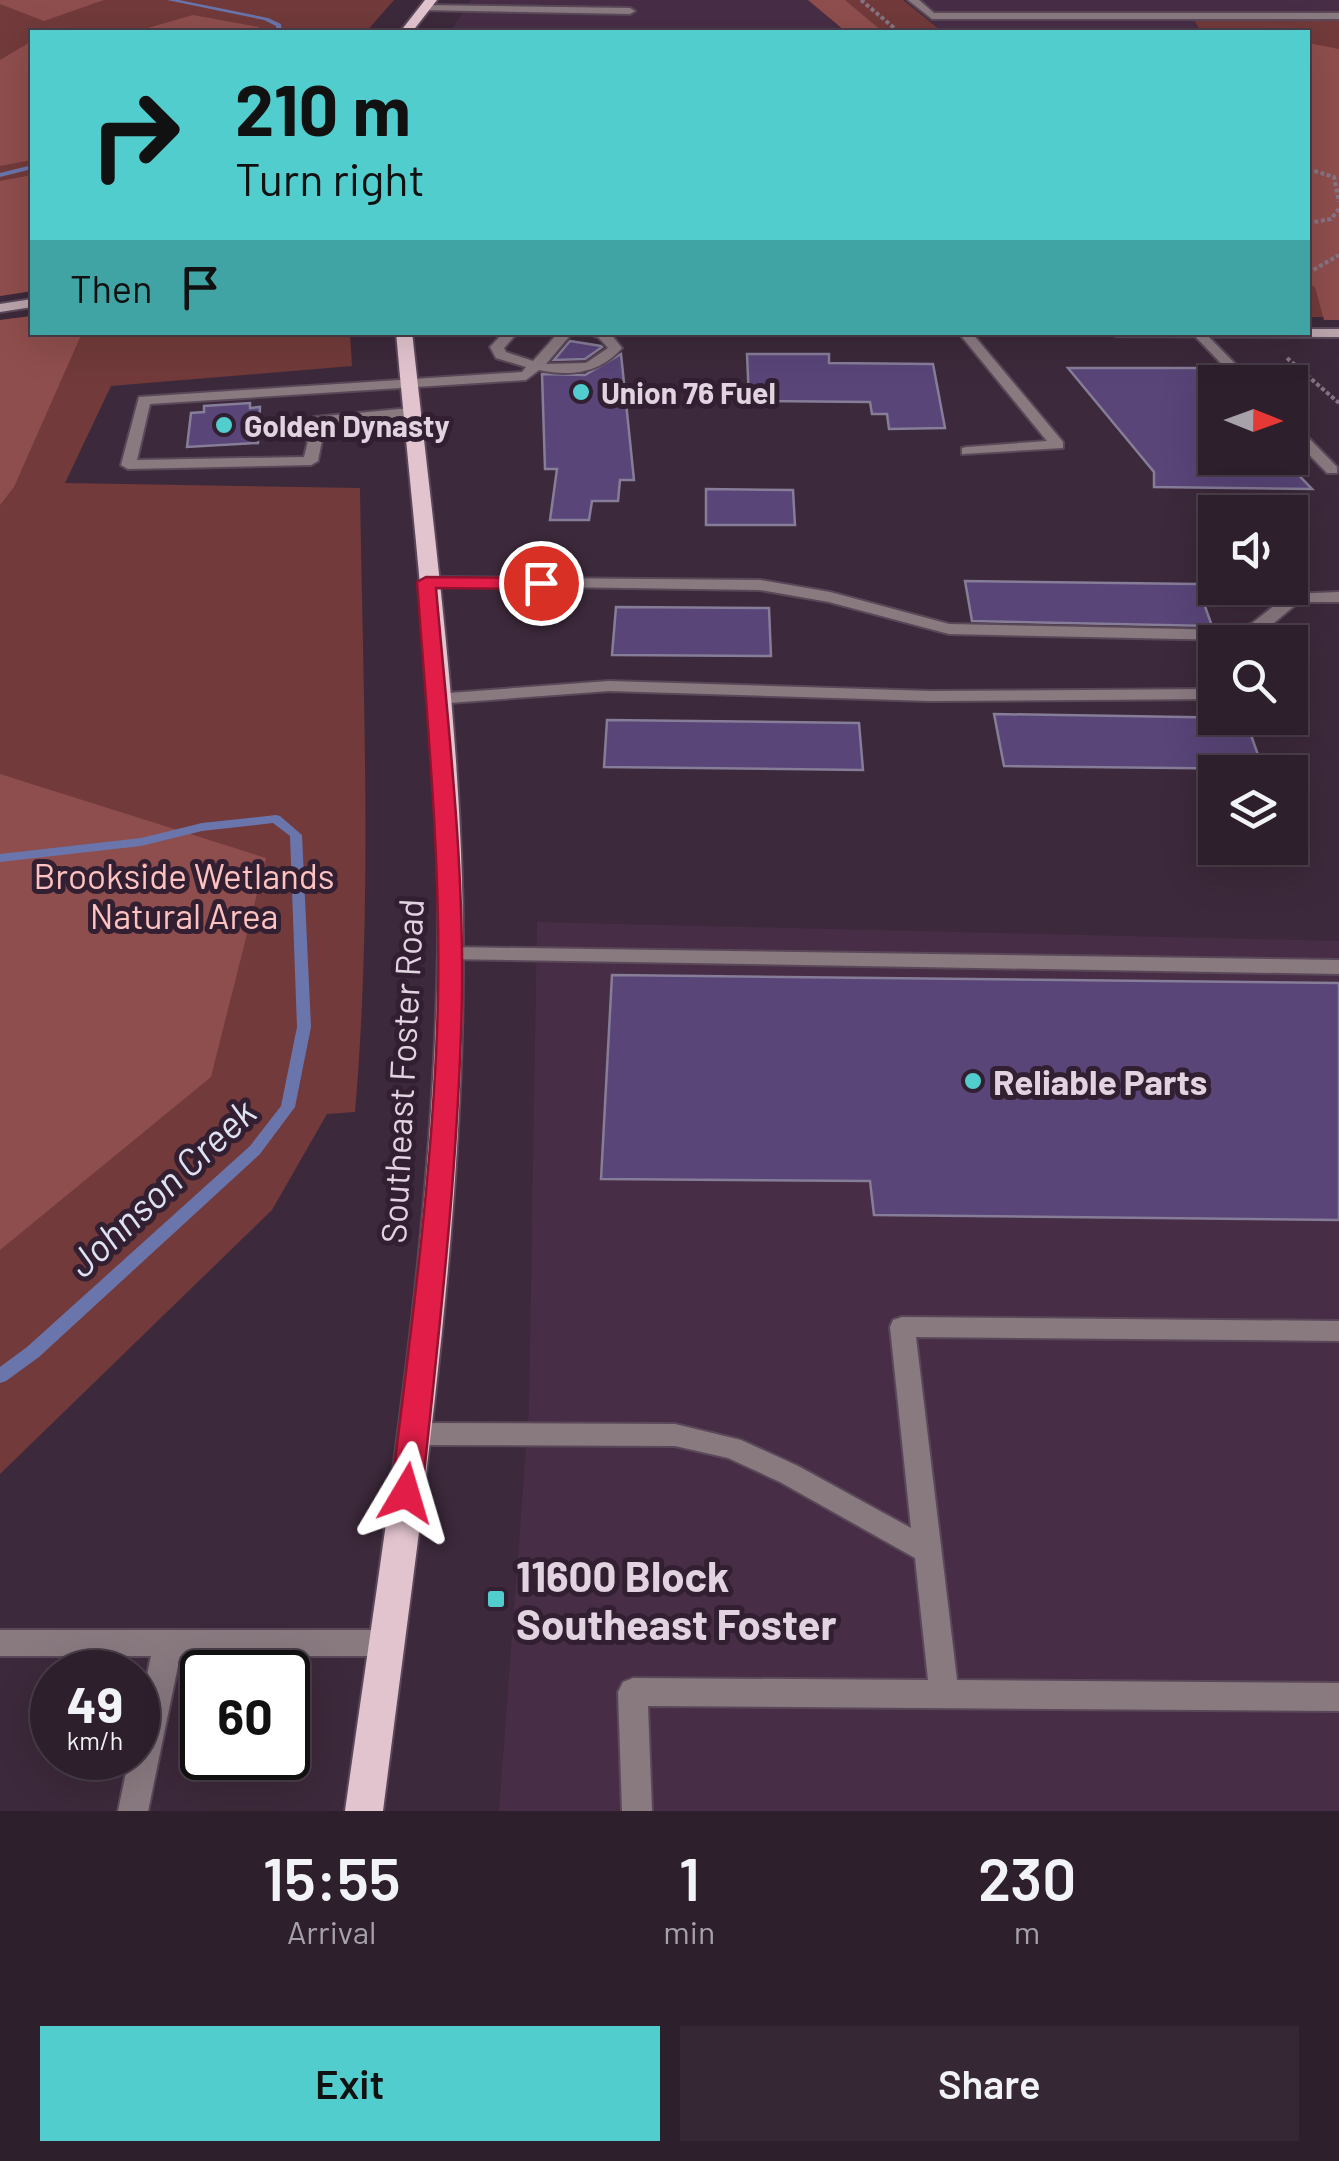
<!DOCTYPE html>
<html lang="en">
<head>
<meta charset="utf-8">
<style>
	body { margin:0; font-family:Barlow,sans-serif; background:#352734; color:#f1f3f6; height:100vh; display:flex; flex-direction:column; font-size:38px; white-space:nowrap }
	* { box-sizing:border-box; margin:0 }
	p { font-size:32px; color:#a7a2a9 }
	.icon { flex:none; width:55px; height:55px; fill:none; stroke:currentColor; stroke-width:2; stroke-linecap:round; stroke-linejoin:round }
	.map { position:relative; height:1811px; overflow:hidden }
	.drawer { display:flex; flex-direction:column; background:#2d1f2c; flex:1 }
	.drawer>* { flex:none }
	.guide { position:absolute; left:30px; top:30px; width:1280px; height:305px; border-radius:0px; box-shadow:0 10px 40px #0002,0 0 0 2px #483d48; background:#52cdcd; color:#111; overflow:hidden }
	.needle { width:65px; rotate:91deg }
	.buttons { position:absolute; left:1198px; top:365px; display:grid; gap:20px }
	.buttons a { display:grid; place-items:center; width:110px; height:110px; border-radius:0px; background:#2d1f2c; box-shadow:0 10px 40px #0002,0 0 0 2px #483d48; font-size:50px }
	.speed { position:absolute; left:30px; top:1650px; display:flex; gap:20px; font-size:50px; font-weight:700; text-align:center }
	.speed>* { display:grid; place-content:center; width:130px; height:130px; border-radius:50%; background:#2d1f2c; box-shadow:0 10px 40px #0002,0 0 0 2px #483d48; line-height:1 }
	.speed small { font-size:25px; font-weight:400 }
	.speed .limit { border:5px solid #111; border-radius:15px; background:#fff; color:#111 }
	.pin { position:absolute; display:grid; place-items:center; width:85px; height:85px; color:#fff; margin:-42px; border:5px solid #fff; border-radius:50%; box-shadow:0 2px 10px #0007 }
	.me { position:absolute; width:110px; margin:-55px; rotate:7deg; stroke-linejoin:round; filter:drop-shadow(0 0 8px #0008) }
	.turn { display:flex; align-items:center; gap:35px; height:210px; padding:0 40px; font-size:45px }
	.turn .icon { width:130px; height:130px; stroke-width:2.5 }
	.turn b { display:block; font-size:70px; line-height:85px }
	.then { display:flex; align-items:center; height:95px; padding:0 40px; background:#0003; gap:20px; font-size:38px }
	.eta { display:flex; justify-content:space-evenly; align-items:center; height:170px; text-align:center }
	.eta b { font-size:60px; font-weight:600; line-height:70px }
	.button { display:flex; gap:20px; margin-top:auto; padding:20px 40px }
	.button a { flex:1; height:115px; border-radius:0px; background:#52cdcd; color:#111; font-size:40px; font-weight:600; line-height:115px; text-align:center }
	.button a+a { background:#352734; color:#f1f3f6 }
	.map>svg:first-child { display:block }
	.built { fill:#472e46 }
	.green { fill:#723a3a }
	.forest { fill:#8e4e4d }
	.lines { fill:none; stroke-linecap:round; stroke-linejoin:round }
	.stream { fill:#6a75ac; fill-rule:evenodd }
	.building { fill:#594578; stroke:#867d98; stroke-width:2.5 }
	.lane-casing { stroke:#5a4859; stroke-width:4 }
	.secondary-casing { stroke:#5a4859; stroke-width:4 }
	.primary-casing { stroke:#5a4859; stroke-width:4 }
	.path { stroke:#857584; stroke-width:4; stroke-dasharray:4 2.5; stroke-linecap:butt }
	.lane { fill:#897a80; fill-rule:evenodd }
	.secondary { fill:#bba4ac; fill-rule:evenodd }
	.primary { fill:#e2c4cf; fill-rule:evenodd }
	.route { fill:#e11d48; stroke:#92132f; stroke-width:2.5 }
	.poi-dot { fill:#52cdcd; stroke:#321f31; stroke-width:4 }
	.labels { text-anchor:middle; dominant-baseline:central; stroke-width:10; stroke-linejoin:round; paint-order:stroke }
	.far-poi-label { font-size:30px; font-weight:bold; fill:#e1d4e0; stroke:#321f31; text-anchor:start }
	.park-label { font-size:35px; fill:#fec2c0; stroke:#321f31 }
	.street-label { font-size:35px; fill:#e1d4e0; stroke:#321f31 }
	.poi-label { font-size:35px; font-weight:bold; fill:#e1d4e0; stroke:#321f31; text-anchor:start }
	.water-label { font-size:38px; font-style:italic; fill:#dee2f3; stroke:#321f31 }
	.near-poi-label { font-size:42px; font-weight:bold; fill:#e1d4e0; stroke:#321f31; text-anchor:start }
</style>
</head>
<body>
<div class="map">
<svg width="1339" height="1811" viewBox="0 0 1339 1811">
	<rect width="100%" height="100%" fill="#3c293b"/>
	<g class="built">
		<polygon points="471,0 809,0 844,32 450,32"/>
		<polygon points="904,0 1339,0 1339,19 1194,19 1201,32 944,32"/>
		<polygon points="537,922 1339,941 1339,1811 499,1811 529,1409"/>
	</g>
	<g class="green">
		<polygon points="0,0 394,0 366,32 32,32 32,291 0,296"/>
		<polygon points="815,0 903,0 943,32 853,32"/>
		<polygon points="1193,18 1339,19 1339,317 1308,317 1308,32 1201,32"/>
		<path d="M32,316V332L350,333L352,366L111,386L65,483L360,488C363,697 373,904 355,1112L327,1114L272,1210L0,1474V320Z"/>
	</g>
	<g class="forest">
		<polygon points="0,0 104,0 44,21 0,4"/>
		<polygon points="808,0 845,0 883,32 846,32"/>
		<polygon points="193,15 259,27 251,32 134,32"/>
		<polygon points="32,41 32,160 0,166 0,60"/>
		<polygon points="1308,43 1339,49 1339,320 1324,320 1315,287 1308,284"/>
		<polygon points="32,175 32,291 0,296 0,181"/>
		<polygon points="32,316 32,332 82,333 14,487 0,505 0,320"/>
		<polygon points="0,774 266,858 211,1077 0,1250"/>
	</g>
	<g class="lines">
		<g class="stream">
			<polygon points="167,0 179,0 268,18 281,24 282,32 276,32 276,26 264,20"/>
			<polygon points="32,165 32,169 0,177 0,173"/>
			<polygon points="276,815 280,816 302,835 311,1027 295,1107 260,1154 39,1357 6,1381 0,1383 0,1367 27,1347 250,1146 281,1106 297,1027 290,836 273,823 202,831 141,846 0,862 0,854 141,838 202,823"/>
		</g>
	</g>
	<g class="building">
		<polygon points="570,341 601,346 602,347 585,359 554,360"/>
		<polygon points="621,354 634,480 620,480 618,501 592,501 589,520 550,520 557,469 545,469 542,374 585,375"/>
		<polygon points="747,354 829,354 829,363 933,364 945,428 889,429 887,414 872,414 870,402 749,401"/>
		<polygon points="1068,368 1196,368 1215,388 1215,458 1282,458 1312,489 1154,487 1154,472"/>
		<polygon points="250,403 250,408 260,407 258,443 187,447 191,413 204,412 204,406"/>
		<polygon points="706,489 793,490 795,525 706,525"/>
		<polygon points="965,581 1197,584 1212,626 972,621"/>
		<polygon points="616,607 769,608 771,656 612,655"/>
		<polygon points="994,714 1245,718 1263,769 1004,766"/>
		<polygon points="607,720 859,723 863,770 604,767"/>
		<polygon points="612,975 1339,983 1339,1220 874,1215 870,1181 601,1179"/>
	</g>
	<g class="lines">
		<defs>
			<g id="lane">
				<polygon points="908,0 919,0 934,13 1339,13 1339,19 932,19"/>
				<polygon points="423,5 630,8 635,11 630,14 420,10"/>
				<path d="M504,332H518L504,348L506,352L533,361L559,332H573L546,364L586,363L608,348L599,338L585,332H609L622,348C600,373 571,377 539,370L526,380L150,404L137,460L304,457L314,417L411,408L418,412L411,416L325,424L318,461L311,465L128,469L121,465L139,397L522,372L526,367L496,358L490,347Z"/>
				<polygon points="958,332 971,332 1063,442 1063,448 962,454 962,448 967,447 1047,441"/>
				<polygon points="1191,332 1204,332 1253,382 1239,382"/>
				<polygon points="1290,423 1295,424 1337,467 1337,473 1327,473 1290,435"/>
				<polygon points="426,577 760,580 830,592 949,624 1230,630 1251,624 1289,594 1339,592 1339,602 1299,602 1263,632 1230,640 949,634 829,602 760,590 420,585 420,579"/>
				<polygon points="609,681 930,691 1215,689 1215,699 930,701 609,691 436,704 427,699 436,694"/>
				<polygon points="450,947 1339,960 1339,974 443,959 440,954 443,949"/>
				<polygon points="902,1317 1339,1321 1339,1341 916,1337 957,1680 1339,1683 1339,1711 648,1706 652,1811 622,1811 618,1692 623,1682 633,1678 928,1680 915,1558 780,1482 728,1458 675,1446 414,1445 405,1442 401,1434 405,1426 414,1423 675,1424 741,1440 798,1466 911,1528 890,1327 893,1320"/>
				<polygon points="0,1630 386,1630 396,1634 400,1643 396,1652 386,1656 180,1656 148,1811 118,1811 129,1758 138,1758 138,1718 151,1656 0,1656"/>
			</g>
			<g id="secondary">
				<polygon points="32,299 32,307 0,312 0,304"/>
				<polygon points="1308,329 1339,329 1339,337 1116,336 1110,332 1308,332"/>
			</g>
			<g id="primary">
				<polygon points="425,0 437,0 412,32 400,32"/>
				<path d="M396,332H412C434,537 463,742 463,948C464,1237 419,1525 383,1811H345C385,1525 433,1239 438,949C441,743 414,537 396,332Z"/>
			</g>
		</defs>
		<use href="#lane" class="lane-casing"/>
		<use href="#secondary" class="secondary-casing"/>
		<use href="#primary" class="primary-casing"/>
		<g class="path">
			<polyline points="861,0 899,32"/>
			<polyline points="1308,169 1334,177 1339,202"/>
			<polyline points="1308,223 1331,219 1339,209"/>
			<polyline points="1308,273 1339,255"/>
			<polyline points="1287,358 1339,403"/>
		</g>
		<use href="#lane" class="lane"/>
		<use href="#secondary" class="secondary"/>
		<use href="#primary" class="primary"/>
	</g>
	<path class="route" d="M426,577L541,578L550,583L541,589L436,588C449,736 467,884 461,1033C456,1187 438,1340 422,1493L417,1502L406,1506L395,1502L391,1493C410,1339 431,1185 437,1031C443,881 428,731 417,582Z"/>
	<g class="poi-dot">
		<circle cx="581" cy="392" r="10"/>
		<circle cx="224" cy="425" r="10"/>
		<circle cx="973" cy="1081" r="10"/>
		<rect x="486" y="1589" width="20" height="20" rx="5"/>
	</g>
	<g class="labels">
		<g class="far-poi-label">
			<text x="601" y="392">Union 76 Fuel</text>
			<text x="244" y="425">Golden Dynasty</text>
		</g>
		<g class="park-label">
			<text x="184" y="875">Brookside Wetlands<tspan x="184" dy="40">Natural Area</tspan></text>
		</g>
		<g class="street-label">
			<text transform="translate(401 1071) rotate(-87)">Southeast Foster Road</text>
		</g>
		<g class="poi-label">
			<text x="993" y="1081">Reliable Parts</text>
		</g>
		<g class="water-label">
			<text transform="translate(161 1187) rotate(-43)">Johnson Creek</text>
		</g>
		<g class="near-poi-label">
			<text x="516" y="1575">11600 Block<tspan x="516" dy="48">Southeast Foster</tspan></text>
		</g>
	</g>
</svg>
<div class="buttons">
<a><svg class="needle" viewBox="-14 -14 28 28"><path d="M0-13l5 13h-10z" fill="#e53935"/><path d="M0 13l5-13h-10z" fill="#a7a2a9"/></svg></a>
<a><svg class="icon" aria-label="sound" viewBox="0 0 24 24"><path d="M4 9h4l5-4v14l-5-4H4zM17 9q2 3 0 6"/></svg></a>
<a><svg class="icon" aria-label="search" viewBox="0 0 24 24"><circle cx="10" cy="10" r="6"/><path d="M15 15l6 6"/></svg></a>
<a><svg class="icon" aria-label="layers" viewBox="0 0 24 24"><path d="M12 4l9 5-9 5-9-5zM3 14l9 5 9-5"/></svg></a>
</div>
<div class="speed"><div>49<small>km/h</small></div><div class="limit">60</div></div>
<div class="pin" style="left:541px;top:583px;background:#d93025"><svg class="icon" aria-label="arrive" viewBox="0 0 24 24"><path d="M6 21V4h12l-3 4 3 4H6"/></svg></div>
<svg class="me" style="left:406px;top:1493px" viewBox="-20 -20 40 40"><path d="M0-17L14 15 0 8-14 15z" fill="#e11d48" stroke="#fff" stroke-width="4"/></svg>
<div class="guide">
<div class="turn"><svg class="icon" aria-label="right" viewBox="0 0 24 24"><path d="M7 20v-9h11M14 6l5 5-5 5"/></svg><div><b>210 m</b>Turn right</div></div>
<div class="then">Then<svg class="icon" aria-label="arrive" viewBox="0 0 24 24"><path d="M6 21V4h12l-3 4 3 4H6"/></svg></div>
</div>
</div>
<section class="drawer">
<div class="eta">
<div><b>15:55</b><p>Arrival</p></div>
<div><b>1</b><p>min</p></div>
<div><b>230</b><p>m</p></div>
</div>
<div class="button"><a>Exit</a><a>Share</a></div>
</section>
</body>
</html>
